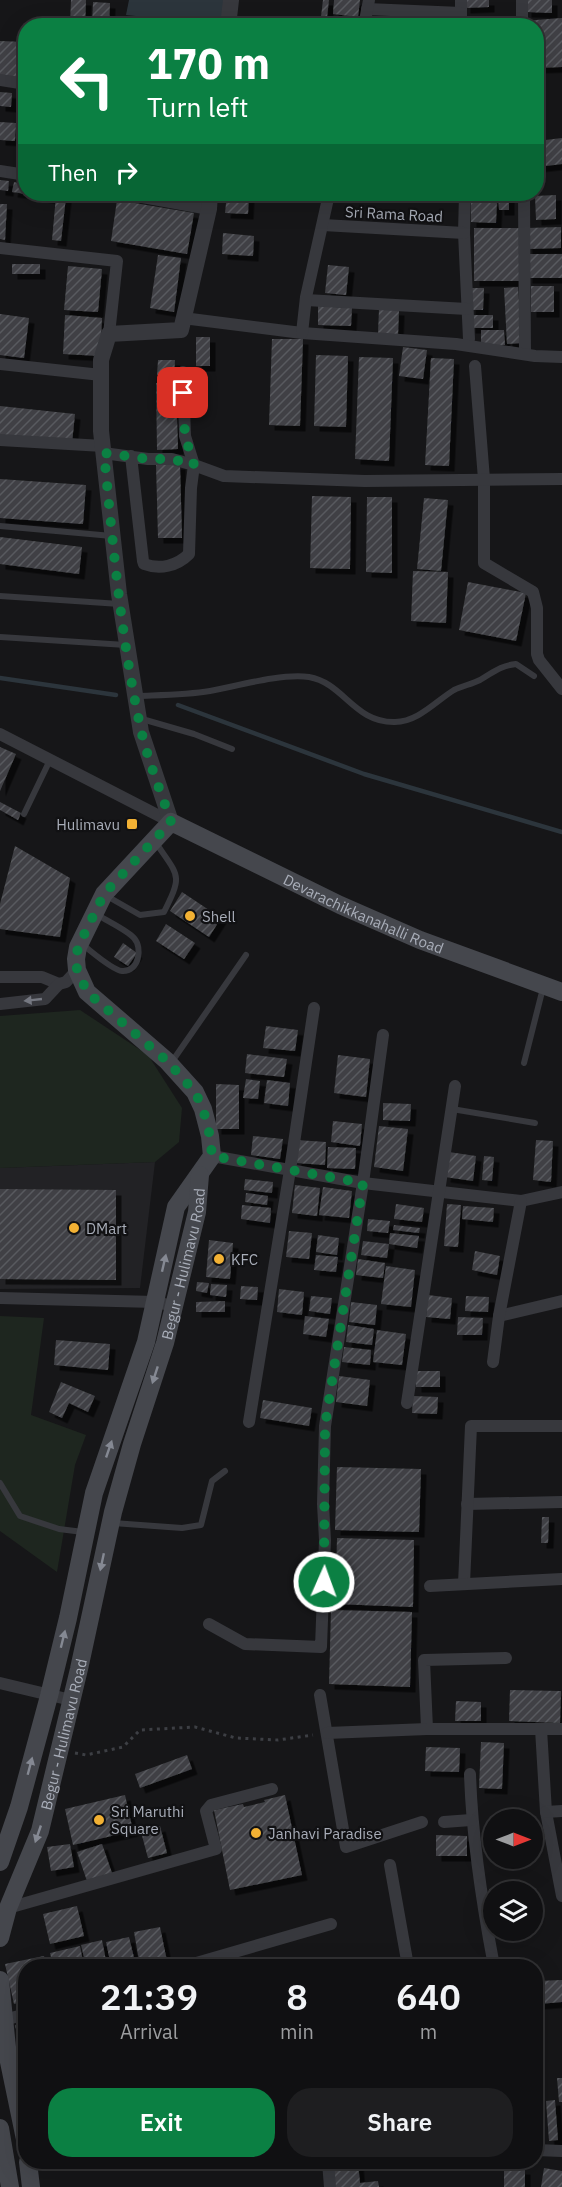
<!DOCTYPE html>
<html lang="en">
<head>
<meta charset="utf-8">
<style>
	body { margin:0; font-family:"IBM Plex Sans",sans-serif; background:#1e1e20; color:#f1f3f6; height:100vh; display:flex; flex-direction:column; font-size:22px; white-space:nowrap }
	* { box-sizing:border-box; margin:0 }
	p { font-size:20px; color:#9c9d9f }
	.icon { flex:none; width:33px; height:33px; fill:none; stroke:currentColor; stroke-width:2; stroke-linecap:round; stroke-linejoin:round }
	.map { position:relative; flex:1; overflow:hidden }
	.panel { position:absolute; left:18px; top:1959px; width:525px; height:210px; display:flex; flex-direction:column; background:#101012; border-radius:24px; box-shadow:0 6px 24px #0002,0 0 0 2px #303032 }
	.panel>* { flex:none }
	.guide { position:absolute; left:18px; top:18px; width:526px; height:183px; border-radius:24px; box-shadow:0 6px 24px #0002,0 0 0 2px #303032; background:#0b8043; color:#fff; overflow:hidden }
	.needle { width:39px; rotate:90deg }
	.controls { position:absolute; left:483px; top:1809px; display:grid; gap:12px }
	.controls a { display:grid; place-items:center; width:60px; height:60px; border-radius:50%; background:#101012; box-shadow:0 6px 24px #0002,0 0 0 2px #303032; font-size:30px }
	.pin { position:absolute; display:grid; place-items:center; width:51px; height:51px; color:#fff; margin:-26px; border-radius:12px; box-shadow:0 3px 9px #0006 }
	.me { position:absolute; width:66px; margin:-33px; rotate:2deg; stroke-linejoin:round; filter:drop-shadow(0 0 4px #0008) }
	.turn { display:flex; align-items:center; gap:21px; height:126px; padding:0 30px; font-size:27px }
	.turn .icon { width:78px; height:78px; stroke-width:2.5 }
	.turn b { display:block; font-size:42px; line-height:51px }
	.then { display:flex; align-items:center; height:57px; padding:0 30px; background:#0003; gap:12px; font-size:22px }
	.eta { display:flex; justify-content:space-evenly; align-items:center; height:102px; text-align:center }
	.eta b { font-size:36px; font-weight:600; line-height:42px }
	.action { display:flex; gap:12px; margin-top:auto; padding:12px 30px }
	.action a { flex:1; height:69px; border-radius:24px; background:#0b8043; color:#fff; font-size:24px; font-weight:600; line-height:69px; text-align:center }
	.action a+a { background:#1e1e20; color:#f1f3f6 }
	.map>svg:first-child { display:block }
	.built { fill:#222225 }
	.green { fill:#1e261f }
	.water { fill:#2c353c }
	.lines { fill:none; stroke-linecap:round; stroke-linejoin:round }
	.stream { stroke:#2c353c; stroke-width:4.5 }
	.building { fill:url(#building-hatch); filter:url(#shadow) }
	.path { stroke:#3d3f44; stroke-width:3; stroke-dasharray:3 4.5; stroke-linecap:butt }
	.service { stroke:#37383d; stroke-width:6 }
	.minor { stroke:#37383d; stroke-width:12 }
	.tertiary { stroke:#37383d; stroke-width:16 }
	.secondary { stroke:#45474d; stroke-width:18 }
	.oneway { fill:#757881 }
	.oneway2 { fill:#858993 }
	.route { stroke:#0b8043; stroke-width:10; stroke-dasharray:0 18 }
	.poi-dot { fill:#f2b134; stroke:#111113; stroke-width:2 }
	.labels { text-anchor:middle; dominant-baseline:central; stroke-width:4.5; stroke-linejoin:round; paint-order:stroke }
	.street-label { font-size:15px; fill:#a8adb8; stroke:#111113 }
	.poi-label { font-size:15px; fill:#a8adb8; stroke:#111113; text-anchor:start }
</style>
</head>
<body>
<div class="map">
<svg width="562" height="2187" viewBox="0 0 562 2187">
	<defs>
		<pattern id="building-hatch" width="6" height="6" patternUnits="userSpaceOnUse" patternTransform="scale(1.5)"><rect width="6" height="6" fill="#404145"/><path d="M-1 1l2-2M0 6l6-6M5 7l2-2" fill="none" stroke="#595a5e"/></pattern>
		<filter id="shadow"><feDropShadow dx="5.5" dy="5.5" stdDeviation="0" flood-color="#0009"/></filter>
	</defs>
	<rect width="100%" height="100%" fill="#161618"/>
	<polygon class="built" points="155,1162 140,1288 0,1289 0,1168"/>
	<g class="green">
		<polygon points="80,1010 148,1055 182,1108 179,1142 155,1162 0,1168 0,1016"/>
		<polygon points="0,1316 44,1318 31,1415 86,1435 75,1465 57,1572 0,1531"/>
	</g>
	<polygon class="water" points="129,0 224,0 221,25 126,15"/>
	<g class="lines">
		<g class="stream">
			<polyline points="0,678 116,695"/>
			<polyline points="178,705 364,774 562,832"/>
		</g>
	</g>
	<g class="building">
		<polygon points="71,0 86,0 85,26 70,25"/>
		<polygon points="323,0 329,0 326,26 320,25"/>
		<polygon points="334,0 360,0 358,17 333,14"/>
		<polygon points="465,0 489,0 489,7 465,8"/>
		<polygon points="526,0 552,0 552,13 526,12"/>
		<polygon points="93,2 110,3 109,26 92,26"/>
		<rect x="408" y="18" width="9" height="8"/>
		<polygon points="562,18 562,67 537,68 537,26 523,26 523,21"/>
		<polygon points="0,41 26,42 26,78 0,76"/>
		<polygon points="0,92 12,93 11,107 0,106"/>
		<polygon points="0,122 16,123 15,141 0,140"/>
		<polygon points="562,138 562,164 537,167 537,141"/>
		<polygon points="0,180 9,181 8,191 0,190"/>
		<polygon points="14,182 26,185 26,194 12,192"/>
		<polygon points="28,194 53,194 52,199"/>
		<polygon points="227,194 249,194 248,214 225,213"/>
		<polygon points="498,194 509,194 509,210 499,210"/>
		<polygon points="556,195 556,219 536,220 535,196"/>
		<polygon points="56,196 66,197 61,241 52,240"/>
		<polygon points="117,200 194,213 187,254 111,241"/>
		<polygon points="471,200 497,201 496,223 471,222"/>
		<polygon points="0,204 7,204 5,240 0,239"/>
		<polygon points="561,227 561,248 527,249 526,228"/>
		<rect x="474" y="228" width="47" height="53"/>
		<polygon points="223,233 254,236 253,256 222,254"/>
		<rect x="527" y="254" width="35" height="24"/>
		<polygon points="158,255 181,258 174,312 150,308"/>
		<rect x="12" y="264" width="28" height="10"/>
		<polygon points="328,265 349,267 346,295 325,293"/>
		<polygon points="68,266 102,269 98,312 64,310"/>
		<rect x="531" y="286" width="23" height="26"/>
		<polygon points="518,287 522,343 507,344 504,288"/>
		<polygon points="471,288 484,288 483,310 470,310"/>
		<polygon points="318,306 352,308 351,326 318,325"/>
		<polygon points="379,309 399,310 398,335 378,333"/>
		<polygon points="0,314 29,318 24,358 0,355"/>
		<polygon points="65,315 102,318 100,356 63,354"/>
		<rect x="470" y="315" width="23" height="13"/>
		<polygon points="481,330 504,330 505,345 481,345"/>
		<rect x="196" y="337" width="14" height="29"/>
		<polygon points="272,339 303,339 300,426 269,425"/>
		<polygon points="403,347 427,350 423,379 399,376"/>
		<polygon points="316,355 348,356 346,427 314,426"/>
		<polygon points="359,357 393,358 389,461 355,459"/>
		<polygon points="431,358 454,359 449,466 425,465"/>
		<polygon points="158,360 175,360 174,376 157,375"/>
		<polygon points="156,383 176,383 178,449 157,450"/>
		<polygon points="0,406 75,414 72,443 0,435"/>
		<polygon points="156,464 180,464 182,538 158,538"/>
		<polygon points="0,479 86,485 83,524 0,518"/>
		<polygon points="312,496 351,497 350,569 310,568"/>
		<polygon points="367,497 392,497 392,573 366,572"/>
		<polygon points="424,498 448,500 441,571 417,569"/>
		<polygon points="0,537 82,547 79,574 0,564"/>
		<polygon points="413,571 448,572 446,623 411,621"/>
		<polygon points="468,582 526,593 516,641 459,630"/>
		<polygon points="0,747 16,754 0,791"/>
		<polygon points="0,802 21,813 18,820 0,810"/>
		<polygon points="15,846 70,878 60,937 0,929 0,904"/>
		<polygon points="182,892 221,918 209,937 170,911"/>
		<polygon points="166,924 195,943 184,959 156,941"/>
		<polygon points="123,943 137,953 128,966 114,957"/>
		<polygon points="266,1026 298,1030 295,1051 263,1048"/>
		<polygon points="247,1054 287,1059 284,1077 245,1073"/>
		<polygon points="338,1055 370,1059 366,1097 334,1093"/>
		<polygon points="246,1079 260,1081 258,1099 243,1098"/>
		<polygon points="267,1080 290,1083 288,1106 264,1103"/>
		<polygon points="216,1084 239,1085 239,1129 216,1129"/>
		<polygon points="383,1103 411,1104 410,1121 383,1120"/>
		<polygon points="333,1121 362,1124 360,1146 331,1142"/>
		<polygon points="379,1126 408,1129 403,1171 374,1167"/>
		<polygon points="253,1136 283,1139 280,1159 251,1155"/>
		<polygon points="297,1140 326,1142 325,1165 296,1163"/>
		<polygon points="536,1140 553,1141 551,1182 533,1180"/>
		<polygon points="328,1147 356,1148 355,1169 327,1168"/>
		<polygon points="449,1152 476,1156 473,1181 445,1177"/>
		<polygon points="484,1156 494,1157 492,1181 482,1180"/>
		<polygon points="245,1179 273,1182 272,1193 244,1190"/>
		<polygon points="295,1185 320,1188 317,1216 292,1213"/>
		<polygon points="323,1187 352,1191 349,1218 319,1215"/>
		<polygon points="0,1189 116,1190 116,1280 0,1279"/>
		<polygon points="246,1193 268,1196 267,1205 245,1202"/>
		<polygon points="396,1204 424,1208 422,1222 394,1219"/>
		<polygon points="447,1204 461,1205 458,1247 444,1246"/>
		<polygon points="242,1205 271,1208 270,1223 241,1219"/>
		<polygon points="463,1206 494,1208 493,1222 462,1219"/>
		<polygon points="368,1219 390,1221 388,1233 367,1231"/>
		<polygon points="394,1225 420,1228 419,1233 393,1230"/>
		<polygon points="289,1231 312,1233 309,1259 286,1257"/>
		<polygon points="390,1233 419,1236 417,1248 389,1244"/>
		<polygon points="318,1235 339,1238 337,1255 316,1252"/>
		<polygon points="209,1240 233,1243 230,1279 206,1277"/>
		<polygon points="363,1241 389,1244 387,1258 361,1255"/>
		<polygon points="475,1251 500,1256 497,1275 472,1270"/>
		<polygon points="316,1255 338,1257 336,1272 314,1270"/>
		<polygon points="358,1259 385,1263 383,1278 356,1275"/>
		<polygon points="386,1266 415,1270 411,1307 381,1304"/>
		<polygon points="197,1282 209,1283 207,1293 196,1291"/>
		<polygon points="211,1284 227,1285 226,1297 210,1295"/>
		<polygon points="241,1286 258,1287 257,1300 240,1299"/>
		<polygon points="279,1289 304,1292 302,1315 277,1312"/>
		<polygon points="428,1295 452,1298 450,1319 426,1317"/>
		<polygon points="311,1296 332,1298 330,1314 309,1311"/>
		<polygon points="466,1296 489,1297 488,1312 465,1311"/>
		<polygon points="225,1301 225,1312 196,1312 196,1302"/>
		<polygon points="351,1302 377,1305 375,1325 349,1322"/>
		<polygon points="305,1316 329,1319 326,1337 303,1334"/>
		<polygon points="458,1317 483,1318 482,1335 457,1335"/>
		<polygon points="348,1325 374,1329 372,1345 346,1342"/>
		<polygon points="377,1330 406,1334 402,1365 373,1362"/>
		<polygon points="56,1340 110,1344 108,1370 54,1365"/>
		<polygon points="344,1347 371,1350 370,1365 342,1362"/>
		<rect x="416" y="1371" width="24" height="16"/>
		<polygon points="339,1376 370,1380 367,1406 336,1402"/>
		<polygon points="61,1382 95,1396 88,1412 69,1403 62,1418 49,1412"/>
		<polygon points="413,1396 438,1397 437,1414 412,1413"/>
		<polygon points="263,1400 312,1408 309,1426 260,1418"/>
		<polygon points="337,1467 421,1469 419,1532 335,1530"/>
		<polygon points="542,1517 549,1517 548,1543 541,1543"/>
		<polygon points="337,1538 414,1540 413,1607 335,1604"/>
		<polygon points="331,1610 412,1612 410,1687 329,1684"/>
		<polygon points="510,1690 561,1691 560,1723 509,1721"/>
		<polygon points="456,1701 481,1702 481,1721 455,1721"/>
		<polygon points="481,1742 504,1743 502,1789 479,1788"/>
		<polygon points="426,1747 460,1748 459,1772 425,1771"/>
		<polygon points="187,1755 192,1769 140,1788 135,1774"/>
		<polygon points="125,1795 133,1831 73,1845 65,1809"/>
		<polygon points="285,1795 302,1875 230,1890 214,1810 243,1804 244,1807 265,1802 264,1800"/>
		<polygon points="160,1826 167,1853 148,1858 141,1832"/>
		<polygon points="436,1835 467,1836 467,1856 436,1856"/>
		<polygon points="70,1844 74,1867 51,1871 47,1847"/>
		<polygon points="102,1844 112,1873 87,1881 77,1852"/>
		<polygon points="489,1889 494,1889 494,1917 488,1916"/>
		<polygon points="77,1906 84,1936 50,1944 43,1914"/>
		<polygon points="160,1927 167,1961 140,1966 134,1932"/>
		<polygon points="129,1937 136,1966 111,1966 106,1942"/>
		<polygon points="102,1940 107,1966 86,1966 81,1945"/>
		<polygon points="80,1946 84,1966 53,1966 50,1953"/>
		<polygon points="44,1956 47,1966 26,1966 26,2001 14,2004 5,1964"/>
		<polygon points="254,1960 256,1966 233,1966"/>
		<polygon points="562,1980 562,2002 539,2004 537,1981"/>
		<polygon points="26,2023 26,2059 23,2060 15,2025"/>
		<polygon points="26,2064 26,2083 25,2083 20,2065"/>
		<polygon points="557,2078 562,2078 562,2102 559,2102"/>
		<polygon points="555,2100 558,2140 549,2141 546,2101"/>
		<polygon points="331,2162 358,2162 360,2183 378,2181 379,2187 334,2187"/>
		<polygon points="544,2168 562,2171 562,2187 541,2187"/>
		<rect x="504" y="2169" width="21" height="18"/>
	</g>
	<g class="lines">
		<polyline class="path" points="75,1753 86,1755 123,1747 140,1730 195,1727 236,1738 278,1740 313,1735"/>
		<g class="service">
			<polyline points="0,526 112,536"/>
			<polyline points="0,596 120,604"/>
			<polyline points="0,637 126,645"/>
			<path d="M137,696C161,695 186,695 210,691C237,686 282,673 309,677C344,683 354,723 395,722C418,722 436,701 454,690C462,686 472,684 480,680C494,672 499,666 516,664L534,676"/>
			<polyline points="142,719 194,734 232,749"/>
			<polyline points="24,814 50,760"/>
			<path d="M105,895L140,915L164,912C183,874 179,877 156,843"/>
			<path d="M83,945C91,951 112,970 122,971C139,972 143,948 134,938C127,930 107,921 98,915"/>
			<polyline points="171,1063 246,955"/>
			<polyline points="524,1063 543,988"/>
			<polyline points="452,1109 535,1123"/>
			<polyline points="0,1483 20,1516 59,1529 83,1532"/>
			<polyline points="113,1523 182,1528 201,1525 212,1481 225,1471"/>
		</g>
		<g class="minor">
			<polyline points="461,0 461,26"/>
			<polyline points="522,0 522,26"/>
			<polyline points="367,9 461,13"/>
			<polyline points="364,26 369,0"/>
			<polyline points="0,80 26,84"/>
			<polyline points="0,171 26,175"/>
			<polyline points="126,194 209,209"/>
			<polyline points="465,194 464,233 469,339"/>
			<polyline points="524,194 525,354"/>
			<polyline points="323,225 464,233"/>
			<polyline points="0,248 117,261 109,334"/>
			<polyline points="306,300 467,309"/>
			<polyline points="183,318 302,333 456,344 535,356 562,357"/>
			<polyline points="302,333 306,297 329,194"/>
			<polyline points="0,364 101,375"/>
			<polyline points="475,366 484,479 484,563 533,592 537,608 537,654 539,660 562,689"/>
			<polyline points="183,372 185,436 194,465 224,476 365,481 562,479"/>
			<polyline points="0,440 103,446"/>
			<path d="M103,453L148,459H172L194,465L191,488L189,554C177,566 160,570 144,564L143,561L131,456"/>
			<polyline points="0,734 171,822"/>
			<polyline points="0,977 42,977 59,984"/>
			<polyline points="0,1004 45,999 59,984 66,982 77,970"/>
			<polyline points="212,1156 363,1183 521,1201 562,1192"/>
			<polyline points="0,1298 155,1302 174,1306"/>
			<polyline points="499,1316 562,1301"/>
			<polyline points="493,1362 499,1316 521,1201"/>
			<polyline points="407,1403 455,1086"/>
			<polyline points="249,1422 290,1170 314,1008"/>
			<polyline points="467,1504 562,1502"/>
			<polyline points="464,1584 471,1426 562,1426"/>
			<polyline points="430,1586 562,1579"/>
			<polyline points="209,1624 245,1644 321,1647 325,1540 323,1504 325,1426 363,1183 383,1035"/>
			<polyline points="0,1683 71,1700"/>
			<polyline points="320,1695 346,1847 422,1822"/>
			<polyline points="427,1729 424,1660 506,1658"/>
			<polyline points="541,1729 546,1812 562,1896"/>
			<polyline points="327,1733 427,1729 562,1729"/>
			<path d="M470,1774C472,1839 482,1903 494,1966"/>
			<polyline points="546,1812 562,1811"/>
			<polyline points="444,1822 471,1820"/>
			<polyline points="390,1865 408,1966"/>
			<polyline points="8,1908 216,1849 206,1811 211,1805 272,1789"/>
			<polyline points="186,1966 331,1924"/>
			<polyline points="4,2020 26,2014"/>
			<polyline points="536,2150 562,2151"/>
			<polyline points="328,2162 330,2187"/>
		</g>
		<g class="tertiary">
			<polyline points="228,26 231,0"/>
			<polyline points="171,822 141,732 119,594 101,431 101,360 109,334 181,330 209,209 210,194"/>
		</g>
		<g class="secondary">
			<path id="s1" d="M0,1862L19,1807L49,1696L68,1618L94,1493L146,1342L176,1207L212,1156L210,1136L203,1109L195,1092L167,1061L87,992L77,970L76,959L78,947L104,894L171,822L340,905L420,940L562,992"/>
			<path id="s2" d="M0,1938L8,1908L40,1831L79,1669L113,1512L132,1444L165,1343L197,1212L200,1175"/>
			<polyline points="0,1980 8,2057 26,2144"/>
			<polyline points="0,2128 10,2187"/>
			<polyline points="28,2162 31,2187"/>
		</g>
	</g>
	<defs><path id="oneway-solid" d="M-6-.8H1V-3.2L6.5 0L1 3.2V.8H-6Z" transform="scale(1.5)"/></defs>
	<use class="oneway" href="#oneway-solid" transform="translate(33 1000) rotate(174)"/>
	<g class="oneway2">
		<use href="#oneway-solid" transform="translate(164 1263) rotate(-77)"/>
		<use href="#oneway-solid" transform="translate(155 1375) rotate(108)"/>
		<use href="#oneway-solid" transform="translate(109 1449) rotate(-71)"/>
		<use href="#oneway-solid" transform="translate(102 1562) rotate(102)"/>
		<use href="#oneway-solid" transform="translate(63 1639) rotate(-76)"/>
		<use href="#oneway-solid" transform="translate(30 1766) rotate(-75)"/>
		<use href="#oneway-solid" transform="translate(38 1834) rotate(109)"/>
	</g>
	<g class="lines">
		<path class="route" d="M183,393L185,436L194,465L172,459H148L104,453C113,545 121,639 141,730C148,761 161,792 171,822L104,894L78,947L76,959L77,970L87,992L167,1061L195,1092L203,1109L210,1136L212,1156L363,1183L325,1426L324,1582"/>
	</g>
	<g class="poi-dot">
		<rect x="126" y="818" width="12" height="12" rx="3"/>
		<circle cx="190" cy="916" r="6"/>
		<circle cx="74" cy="1228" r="6"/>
		<circle cx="219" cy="1259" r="6"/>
		<circle cx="99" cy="1820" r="6"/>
		<circle cx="256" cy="1833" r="6"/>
	</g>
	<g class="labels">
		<g class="street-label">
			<text transform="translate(394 214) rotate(3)">Sri Rama Road</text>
			<text stroke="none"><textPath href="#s1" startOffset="1374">Devarachikkanahalli Road</textPath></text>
			<text stroke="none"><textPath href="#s2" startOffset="700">Begur - Hulimavu Road</textPath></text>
			<text stroke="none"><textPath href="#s2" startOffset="214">Begur - Hulimavu Road</textPath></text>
		</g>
		<g class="poi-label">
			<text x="120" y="824" text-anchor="end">Hulimavu</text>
			<text x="202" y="916">Shell</text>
			<text x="86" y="1228">DMart</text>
			<text x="231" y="1259">KFC</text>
			<text x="111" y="1811">Sri Maruthi<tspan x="111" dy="17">Square</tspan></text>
			<text x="268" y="1833">Janhavi Paradise</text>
		</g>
	</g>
</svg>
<div class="controls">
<a><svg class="needle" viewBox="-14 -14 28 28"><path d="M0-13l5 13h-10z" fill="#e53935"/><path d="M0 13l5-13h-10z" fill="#9c9d9f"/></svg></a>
<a><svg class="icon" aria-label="layers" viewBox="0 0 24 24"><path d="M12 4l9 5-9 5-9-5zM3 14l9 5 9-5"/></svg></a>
</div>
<div class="pin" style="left:183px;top:393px;background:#d93025"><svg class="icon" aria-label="arrive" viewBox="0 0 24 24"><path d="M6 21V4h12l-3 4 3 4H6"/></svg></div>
<svg class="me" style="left:324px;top:1582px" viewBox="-20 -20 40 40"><circle r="17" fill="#0b8043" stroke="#fff" stroke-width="3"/><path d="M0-11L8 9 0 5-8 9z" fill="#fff"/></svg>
<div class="guide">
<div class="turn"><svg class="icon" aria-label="left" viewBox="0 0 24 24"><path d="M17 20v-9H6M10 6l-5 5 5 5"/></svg><div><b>170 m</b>Turn left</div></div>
<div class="then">Then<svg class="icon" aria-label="right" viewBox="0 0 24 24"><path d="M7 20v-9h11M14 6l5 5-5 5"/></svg></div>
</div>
<section class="panel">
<div class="eta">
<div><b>21:39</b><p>Arrival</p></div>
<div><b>8</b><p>min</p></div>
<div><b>640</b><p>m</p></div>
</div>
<div class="action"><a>Exit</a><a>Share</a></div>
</section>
</div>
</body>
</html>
